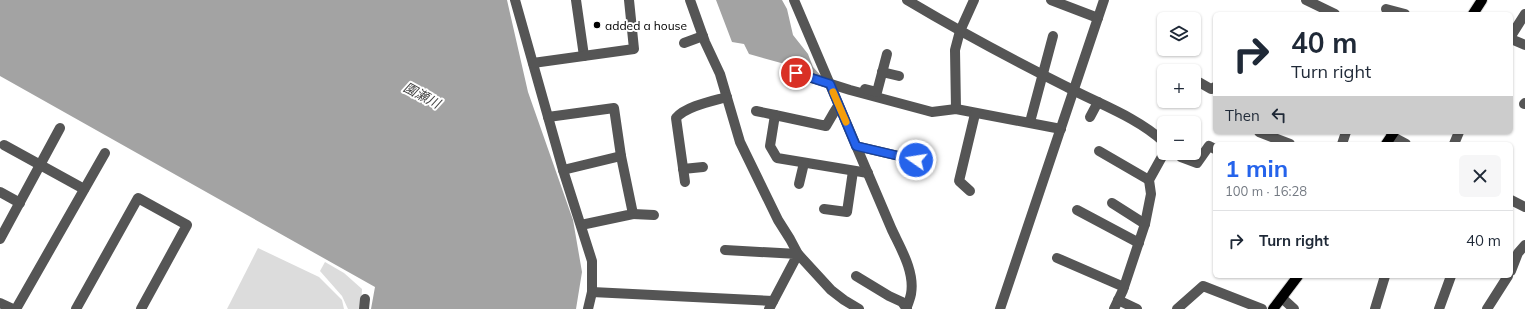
<!DOCTYPE html>
<html lang="en">
<head>
<meta charset="utf-8">
<style>
	body { margin:0; font-family:Mulish,"Noto Sans JP",sans-serif; background:#f6f6f7; color:#1f2937; height:100vh; display:flex; flex-direction:column; font-size:15px; white-space:nowrap }
	* { box-sizing:border-box; margin:0 }
	p { font-size:13px; color:#747a83 }
	.icon { flex:none; width:22px; height:22px; fill:none; stroke:currentColor; stroke-width:2; stroke-linecap:round; stroke-linejoin:round }
	.map { position:relative; flex:1; overflow:hidden }
	.panel { position:absolute; left:1213px; top:142px; width:300px; height:136px; display:flex; flex-direction:column; background:#fff; border-radius:6px; box-shadow:0 1px 3px #0004 }
	.panel>* { flex:none }
	.top-card { position:absolute; left:1213px; top:12px; width:300px; height:122px; border-radius:6px; box-shadow:0 1px 3px #0004; background:#fff; color:#1f2937; overflow:hidden }
	.controls { position:absolute; left:1157px; top:12px; display:grid; gap:8px }
	.controls a { display:grid; place-items:center; width:44px; height:44px; border-radius:6px; background:#fff; box-shadow:0 1px 3px #0004; font-size:20px }
	.pin { position:absolute; display:grid; place-items:center; width:34px; height:34px; color:#fff; margin:-17px; border:2px solid #fff; border-radius:50%; box-shadow:0 1px 4px #0007 }
	.me { position:absolute; width:44px; margin:-22px; rotate:283deg; stroke-linejoin:round; filter:drop-shadow(0 0 3px #0008) }
	.turn { display:flex; align-items:center; gap:14px; height:84px; padding:0 12px; font-size:18px }
	.turn .icon { width:52px; height:52px; stroke-width:2.5 }
	.turn b { display:block; font-size:28px; line-height:34px }
	.then { display:flex; align-items:center; height:38px; padding:0 12px; background:#0003; gap:8px; font-size:15px }
	.round { display:grid; place-items:center; flex:none; width:42px; height:42px; border-radius:6px; background:#f6f6f7 }
	.overview { display:flex; align-items:center; justify-content:space-between; height:68px; padding:0 12px }
	h1 { font-size:24px; font-weight:700; line-height:30px; color:#2563eb }
	ul { padding:0; list-style:none }
	li { display:flex; align-items:center; gap:12px; height:60px; padding:0 12px; border-top:1px solid #e0e1e3 }
	li div { flex:1 }
	li b { display:block; font-size:15px }
	li em { font-style:normal }
	.map>svg:first-child { display:block }
	.green { fill:#dcdcdc }
	.water { fill:#a3a3a3 }
	.lines { fill:none; stroke-linecap:round; stroke-linejoin:round }
	.major-casing { stroke:#dbdbdb; stroke-width:12 }
	.minor { stroke:#555; stroke-width:10 }
	.major { stroke:#000; stroke-width:10 }
	.route-casing { stroke:#184099; stroke-width:10 }
	.route { stroke:#2563eb; stroke-width:7 }
	.slow { stroke:#f59e0b; stroke-width:7 }
	.poi-dot { fill:#000; stroke:#fff; stroke-width:1.5 }
	.labels { text-anchor:middle; dominant-baseline:central; stroke-width:4; stroke-linejoin:round; paint-order:stroke }
	.poi-label { font-size:12px; fill:#000; stroke:#fff; text-anchor:start }
	.water-label { font-size:13px; font-style:italic; fill:#444; stroke:#fff }
</style>
</head>
<body>
<div class="map">
<svg width="1525" height="309" viewBox="0 0 1525 309">
	<rect width="100%" height="100%" fill="#fff"/>
	<g class="green">
		<polygon points="258,248 319,277 342,300 344,309 227,309"/>
		<polygon points="325,262 344,273 362,289 361,309 348,309 342,296 320,271"/>
	</g>
	<g class="water">
		<polygon points="0,0 507,0 528,92 573,220 582,272 576,309 371,309 375,287 0,76"/>
		<polygon points="716,0 782,0 787,9 793,35 808,54 813,67 822,77 818,78 792,66 749,54 744,44 732,42"/>
	</g>
	<g class="lines">
		<defs>
			<g id="major">
				<polyline points="1473,14 1482,0"/>
				<polyline points="1386,144 1394,132"/>
				<polyline points="1273,309 1298,276"/>
			</g>
		</defs>
		<use href="#major" class="major-casing"/>
		<g class="minor">
			<polyline points="515,0 563,170 592,261 592,292 588,309"/>
			<polyline points="576,0 584,56"/>
			<polyline points="690,0 705,42 720,74 740,142 778,220 790,239 798,254 831,290 844,300 859,309"/>
			<path d="M794,0L892,230C901,249 915,272 911,294C910,299 908,304 906,309"/>
			<path d="M907,0C959,31 1013,60 1067,87C1099,104 1137,117 1164,142"/>
			<polyline points="1051,0 1098,18"/>
			<polyline points="1306,0 1335,14"/>
			<polyline points="1386,9 1405,14"/>
			<polyline points="1511,36 1525,14"/>
			<polyline points="1511,39 1525,45"/>
			<polyline points="684,43 703,36"/>
			<polyline points="533,63 634,49 629,0"/>
			<polyline points="882,72 899,76"/>
			<polyline points="796,73 850,90 932,112 956,109 1061,129"/>
			<polyline points="1197,81 1211,89 1215,87"/>
			<polyline points="865,89 877,92 887,54"/>
			<polyline points="1524,104 1525,103"/>
			<polyline points="838,106 833,114 826,126 775,115 770,146 777,158 868,173"/>
			<polyline points="956,109 955,50 960,31 974,0"/>
			<polyline points="756,111 775,115"/>
			<polyline points="548,117 614,108 621,156 633,214 581,225"/>
			<polyline points="1090,117 1098,102"/>
			<polyline points="1030,122 1053,36"/>
			<polyline points="1259,132 1290,144"/>
			<polyline points="1391,136 1406,144"/>
			<polyline points="1342,144 1346,132"/>
			<polyline points="1454,144 1459,132"/>
			<polyline points="4,145 84,189"/>
			<polyline points="856,146 916,160"/>
			<polyline points="1099,151 1149,180"/>
			<polyline points="1177,153 1181,157 1197,163 1209,146 1215,149"/>
			<polyline points="683,169 703,167"/>
			<polyline points="563,170 621,156"/>
			<path d="M685,182L676,118C686,106 713,101 727,97"/>
			<polyline points="799,184 804,163"/>
			<polyline points="970,191 959,181 975,114"/>
			<polyline points="0,192 20,203"/>
			<polyline points="1511,200 1525,207"/>
			<polyline points="1112,203 1145,224"/>
			<polyline points="824,209 847,212 853,171"/>
			<polyline points="1077,210 1139,243"/>
			<polyline points="633,214 654,215"/>
			<polyline points="0,239 60,128"/>
			<polyline points="725,250 798,254 769,309"/>
			<polyline points="1057,258 1124,287"/>
			<polyline points="1511,271 1518,253 1525,245"/>
			<polyline points="856,276 889,296 902,302 907,309"/>
			<polyline points="592,292 773,301"/>
			<polyline points="1282,298 1294,309"/>
			<polyline points="1118,300 1137,309"/>
			<polyline points="0,303 13,309"/>
			<polyline points="16,309 105,153"/>
			<polyline points="76,309 138,198 187,225 141,309"/>
			<polyline points="364,309 365,299"/>
			<polyline points="1000,309 1104,0"/>
			<polyline points="1114,309 1123,290 1145,224 1151,194 1149,180 1164,153"/>
			<polyline points="1177,309 1203,286 1262,309"/>
			<polyline points="1375,309 1385,276"/>
			<polyline points="1439,309 1451,276"/>
			<polyline points="1487,309 1508,276"/>
		</g>
		<use href="#major" class="major"/>
	</g>
	<g class="lines">
		<defs>
			<polyline id="route" points="796,73 830,84 856,146 916,160"/>
		</defs>
		<use href="#route" class="route-casing"/>
		<use href="#route" class="route"/>
		<polyline class="slow" points="833,92 846,122"/>
	</g>
	<circle class="poi-dot" cx="597" cy="25" r="4"/>
	<g class="labels">
		<g class="poi-label">
			<text x="605" y="25">added a house</text>
		</g>
		<g class="water-label">
			<text transform="translate(422 95) rotate(28)">園瀬川</text>
		</g>
	</g>
</svg>
<div class="controls">
<a><svg class="icon" aria-label="layers" viewBox="0 0 24 24"><path d="M12 4l9 5-9 5-9-5zM3 14l9 5 9-5"/></svg></a>
<a>+</a>
<a>−</a>
</div>
<div class="pin" style="left:796px;top:73px;background:#d93025"><svg class="icon" aria-label="arrive" viewBox="0 0 24 24"><path d="M6 21V4h12l-3 4 3 4H6"/></svg></div>
<svg class="me" style="left:916px;top:160px" viewBox="-20 -20 40 40"><circle r="17" fill="#2563eb" stroke="#fff" stroke-width="3"/><path d="M0-11L8 9 0 5-8 9z" fill="#fff"/></svg>
<div class="top-card">
<div class="turn"><svg class="icon" aria-label="right" viewBox="0 0 24 24"><path d="M7 20v-9h11M14 6l5 5-5 5"/></svg><div><b>40 m</b>Turn right</div></div>
<div class="then">Then<svg class="icon" aria-label="left" viewBox="0 0 24 24"><path d="M17 20v-9H6M10 6l-5 5 5 5"/></svg></div>
</div>
<section class="panel">
<div class="overview"><div><h1>1 min</h1><p>100 m · 16:28</p></div><a class="round"><svg class="icon" aria-label="close" viewBox="0 0 24 24"><path d="M6 6l12 12M18 6L6 18"/></svg></a></div>
<ul>
<li><svg class="icon" aria-label="right" viewBox="0 0 24 24"><path d="M7 20v-9h11M14 6l5 5-5 5"/></svg><div><b>Turn right</b></div><em>40 m</em></li>
</ul>
</section>
</div>
</body>
</html>
